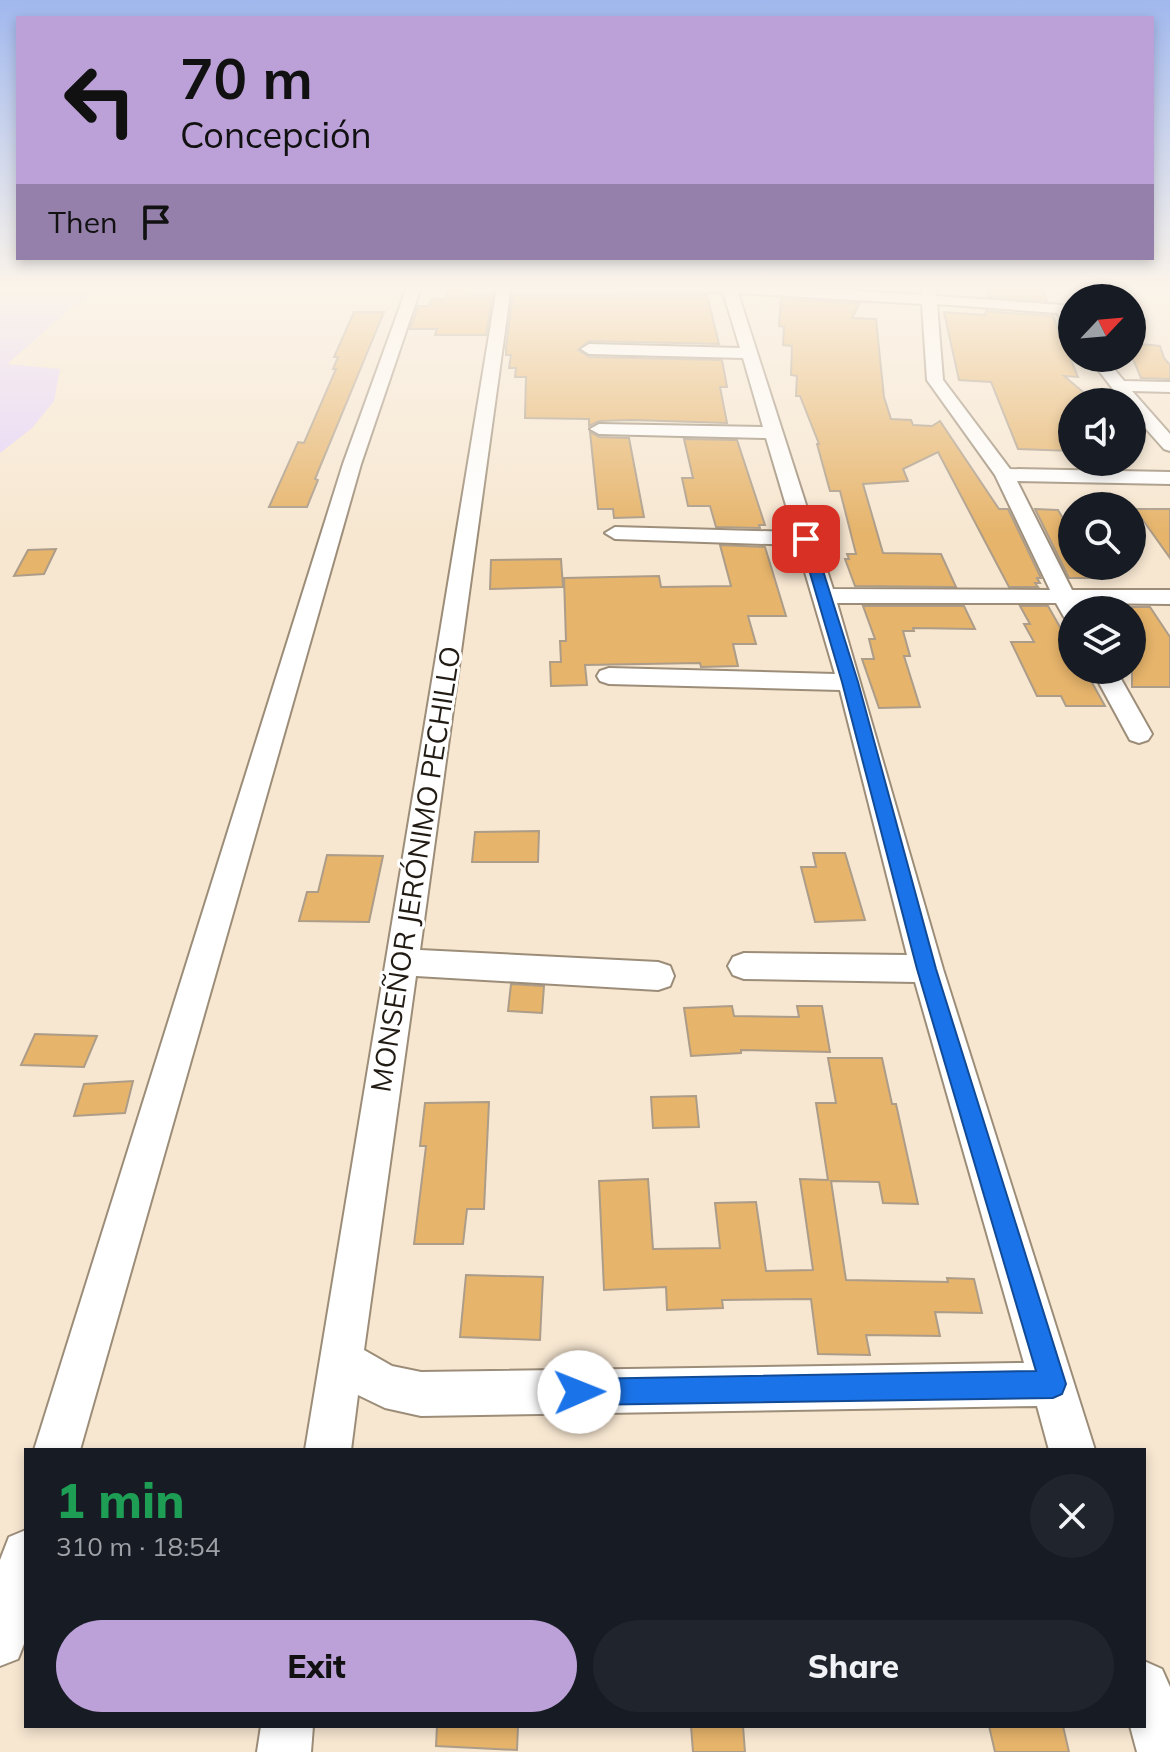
<!DOCTYPE html>
<html lang="en">
<head>
<meta charset="utf-8">
<style>
	body { margin:0; font-family:Mulish,sans-serif; background:#20242c; color:#f1f3f6; height:100vh; display:flex; flex-direction:column; font-size:30px; white-space:nowrap }
	* { box-sizing:border-box; margin:0 }
	p { font-size:26px; color:#9ea1a6 }
	.icon { flex:none; width:44px; height:44px; fill:none; stroke:currentColor; stroke-width:2; stroke-linecap:round; stroke-linejoin:round }
	.map { position:relative; flex:1; overflow:hidden }
	.drawer { position:absolute; left:24px; top:1448px; width:1122px; height:280px; display:flex; flex-direction:column; background:#171b24; border-radius:0px; box-shadow:0 4px 12px #0003 }
	.drawer>* { flex:none }
	.guide { position:absolute; left:16px; top:16px; width:1138px; height:244px; border-radius:0px; box-shadow:0 4px 12px #0003; background:#bba1d7; color:#111; overflow:hidden }
	.needle { width:52px; rotate:64deg }
	.buttons { position:absolute; left:1058px; top:284px; display:grid; gap:16px }
	.buttons a { display:grid; place-items:center; width:88px; height:88px; border-radius:50%; background:#171b24; box-shadow:0 4px 12px #0003; font-size:40px }
	.pin { position:absolute; display:grid; place-items:center; width:68px; height:68px; color:#fff; margin:-34px; border-radius:16px; box-shadow:0 4px 12px #0006 }
	.me { position:absolute; width:88px; margin:-44px; rotate:89deg; stroke-linejoin:round; filter:drop-shadow(0 0 6px #0008) }
	.turn { display:flex; align-items:center; gap:28px; height:168px; padding:0 32px; font-size:36px }
	.turn .icon { width:104px; height:104px; stroke-width:2.5 }
	.turn b { display:block; font-size:56px; line-height:68px }
	.then { display:flex; align-items:center; height:76px; padding:0 32px; background:#0003; gap:16px; font-size:30px }
	.round { display:grid; place-items:center; flex:none; width:84px; height:84px; border-radius:42px; background:#20242c }
	.summary { display:flex; align-items:center; justify-content:space-between; height:136px; padding:0 32px }
	h1 { font-size:48px; font-weight:800; line-height:60px; color:#1e9e55 }
	.primary-button { display:flex; gap:16px; margin-top:auto; padding:16px 32px }
	.primary-button a { flex:1; height:92px; border-radius:48px; background:#bba1d7; color:#111; font-size:32px; font-weight:800; line-height:92px; text-align:center }
	.primary-button a+a { background:#20242c; color:#f1f3f6 }
	.map>svg:first-child { display:block }
	.green { fill:#e4d3fb }
	.building { fill:#e6b46b; stroke:#ac9c88; stroke-width:2 }
	.lines { fill:none; stroke-linecap:round; stroke-linejoin:round }
	.minor-casing { stroke:#9c8d79; stroke-width:4 }
	.minor { fill:#fff; fill-rule:evenodd }
	.route { fill:#1a73e8; stroke:#114b97; stroke-width:2 }
	.labels { text-anchor:middle; dominant-baseline:central; stroke-width:6; stroke-linejoin:round; paint-order:stroke }
	.street-label { font-size:28px; fill:#211b14; stroke:#fff }
</style>
</head>
<body>
<div class="map">
<svg width="1170" height="1752" viewBox="0 0 1170 1752">
	<rect width="100%" height="100%" fill="#f7e7d1"/>
	<polygon class="green" points="0,287 95,287 7,364 60,369 54,401 32,428 0,453"/>
	<g class="building">
		<polygon points="449,287 472,287 471,294 493,294 486,335 435,335 437,329 410,329 418,306 429,306 431,299 445,299"/>
		<polygon points="988,287 1042,287 1047,301 987,297"/>
		<polygon points="513,294 707,295 719,344 589,341 578,350 589,357 722,360 727,387 720,387 727,423 632,420 599,421 589,426 589,419 525,418 526,377 515,377 516,368 509,368 511,355 506,355 506,348"/>
		<polygon points="781,299 860,303 852,318 876,319 884,397 891,419 911,420 913,425 932,426 940,421 999,509 1008,509 1041,578 1037,578 1040,583 1035,583 1038,587 1009,587 938,452 903,469 908,481 863,484 883,553 941,554 956,587 855,586 845,559 849,559 847,554 856,554 840,491 830,491 817,444 819,444 800,396 796,396 797,376 791,375 792,346 783,345 784,327 779,326"/>
		<polygon points="986,311 1053,316 1078,377 1064,376 1095,402 1072,402 1072,451 1018,449 991,382 959,380 944,312 985,315"/>
		<polygon points="354,312 384,312 315,479 318,480 307,507 269,507 298,442 304,443 336,369 333,369 338,357 334,357"/>
		<polygon points="1132,343 1160,346 1164,358 1170,365 1170,379 1141,378 1132,357"/>
		<polygon points="590,432 599,437 629,438 644,517 614,518 613,509 598,509"/>
		<polygon points="684,439 737,440 765,525 759,525 760,528 716,527 710,506 688,506 682,478 693,478"/>
		<polygon points="1035,509 1058,510 1072,533 1072,566 1091,566 1098,578 1069,578"/>
		<polygon points="1135,509 1170,509 1170,558"/>
		<polygon points="720,545 765,547 786,616 748,616 756,644 733,644 738,666 701,667 700,663 585,665 587,685 551,686 550,662 561,662 560,641 566,641 564,578 659,576 661,587 731,586"/>
		<polygon points="56,549 44,574 14,576 28,550"/>
		<polygon points="561,559 563,587 490,589 491,560"/>
		<polygon points="863,606 964,606 975,629 913,628 914,631 903,631 910,656 904,656 920,707 879,708 862,659 874,659 869,639 875,639"/>
		<polygon points="1020,606 1048,606 1072,648 1072,670 1085,670 1105,706 1066,706 1061,696 1037,696 1011,642 1034,642 1024,624 1030,624"/>
		<polygon points="1132,607 1150,607 1170,637 1170,687 1132,687"/>
		<polygon points="539,831 538,862 472,862 475,832"/>
		<polygon points="813,853 845,853 865,920 815,922 801,867 816,867"/>
		<polygon points="327,855 383,856 369,922 299,921 307,892 318,892"/>
		<polygon points="511,984 544,986 542,1013 508,1011"/>
		<polygon points="732,1006 734,1016 799,1017 797,1006 822,1006 830,1052 741,1050 741,1053 691,1056 684,1008"/>
		<polygon points="35,1034 97,1036 84,1067 21,1065"/>
		<polygon points="828,1058 882,1058 892,1104 896,1104 918,1204 883,1203 879,1182 831,1181 846,1280 948,1282 947,1278 974,1279 982,1313 935,1312 940,1336 866,1335 870,1355 818,1354 811,1299 722,1300 723,1308 667,1310 666,1287 604,1290 599,1181 648,1179 653,1249 720,1248 715,1203 756,1202 766,1271 813,1270 800,1179 828,1180 816,1103 836,1103"/>
		<polygon points="133,1081 125,1113 74,1116 84,1084"/>
		<polygon points="696,1096 699,1127 653,1128 651,1097"/>
		<polygon points="489,1102 484,1209 467,1209 463,1244 414,1244 426,1146 420,1146 425,1103"/>
		<polygon points="466,1275 543,1277 540,1340 460,1337"/>
		<polygon points="437,1726 518,1726 517,1750 436,1746"/>
		<polygon points="691,1726 743,1726 745,1752 693,1752"/>
		<polygon points="989,1726 1063,1726 1069,1752 995,1752"/>
	</g>
	<g class="lines">
		<defs>
			<g id="minor">
				<polygon points="407,287 421,287 361,464 80,1450 34,1450 343,464"/>
				<path d="M497,287H511L420,950L658,962L670,966L674,976L670,986L658,990L416,976L364,1350L392,1366L421,1372L1024,1363L915,982L744,979L733,975L728,966L733,957L744,953L907,955L840,690L609,684L600,681L597,676L600,671L609,668L835,674L797,545L615,539L605,533L615,527L794,532L766,438L599,434L590,429L599,424L763,427L743,358L589,354L581,349L589,344L740,348L723,292L619,291L612,287H791L921,295V287H935L936,296L1062,305L1072,312V328L1067,326L1057,313L937,304L943,380L1010,469L1170,472V484L1017,481L1072,590H1170V604L1079,603L1082,610H1072V619L1064,617L1056,603H837L943,969L1095,1450H1049L1037,1406L421,1416L385,1408L358,1395L351,1450H305ZM738,293L922,304L927,380L995,475L1050,590L833,589Z"/>
				<polygon points="1089,358 1105,358 1124,381 1170,382 1170,392 1132,391 1170,434 1170,451 1164,449 1132,413 1132,402 1123,402"/>
				<polygon points="1092,670 1116,670 1152,734 1148,740 1139,743 1130,740"/>
				<polygon points="26,1530 26,1639 18,1659 0,1666 0,1560 9,1537"/>
				<polygon points="1144,1661 1162,1669 1170,1687 1170,1752 1137,1752 1130,1726 1144,1726"/>
				<polygon points="261,1726 313,1726 311,1752 257,1752"/>
			</g>
		</defs>
		<use href="#minor" class="minor-casing"/>
		<use href="#minor" class="minor"/>
	</g>
	<linearGradient id="sky" x2="0" y2="1"><stop stop-color="#a1b8ee"/><stop offset="0.54" stop-color="#fbf4ea"/><stop offset="1" stop-color="#fbf4ea" stop-opacity="0"/></linearGradient>
	<rect width="1170" height="533" fill="url(#sky)"/>
	<polygon class="route" points="806,536 813,539 858,682 936,969 1066,1384 1062,1394 1053,1398 579,1405 570,1401 566,1392 570,1383 579,1379 1036,1371 917,969 842,682 800,539"/>
	<g class="labels">
		<g class="street-label">
			<text transform="translate(415 869) rotate(-81)">MONSEÑOR JERÓNIMO PECHILLO</text>
		</g>
	</g>
</svg>
<div class="buttons">
<a><svg class="needle" viewBox="-14 -14 28 28"><path d="M0-13l5 13h-10z" fill="#e53935"/><path d="M0 13l5-13h-10z" fill="#9ea1a6"/></svg></a>
<a><svg class="icon" aria-label="sound" viewBox="0 0 24 24"><path d="M4 9h4l5-4v14l-5-4H4zM17 9q2 3 0 6"/></svg></a>
<a><svg class="icon" aria-label="search" viewBox="0 0 24 24"><circle cx="10" cy="10" r="6"/><path d="M15 15l6 6"/></svg></a>
<a><svg class="icon" aria-label="layers" viewBox="0 0 24 24"><path d="M12 4l9 5-9 5-9-5zM3 14l9 5 9-5"/></svg></a>
</div>
<div class="pin" style="left:806px;top:539px;background:#d93025"><svg class="icon" aria-label="arrive" viewBox="0 0 24 24"><path d="M6 21V4h12l-3 4 3 4H6"/></svg></div>
<svg class="me" style="left:579px;top:1392px" viewBox="-20 -20 40 40"><circle r="19" fill="#fff"/><path d="M0-13L10 11 0 6-10 11z" fill="#1a73e8"/></svg>
<div class="guide">
<div class="turn"><svg class="icon" aria-label="left" viewBox="0 0 24 24"><path d="M17 20v-9H6M10 6l-5 5 5 5"/></svg><div><b>70 m</b>Concepción</div></div>
<div class="then">Then<svg class="icon" aria-label="arrive" viewBox="0 0 24 24"><path d="M6 21V4h12l-3 4 3 4H6"/></svg></div>
</div>
<section class="drawer">
<div class="summary"><div><h1>1 min</h1><p>310 m · 18:54</p></div><a class="round"><svg class="icon" aria-label="close" viewBox="0 0 24 24"><path d="M6 6l12 12M18 6L6 18"/></svg></a></div>
<div class="primary-button"><a>Exit</a><a>Share</a></div>
</section>
</div>
</body>
</html>
